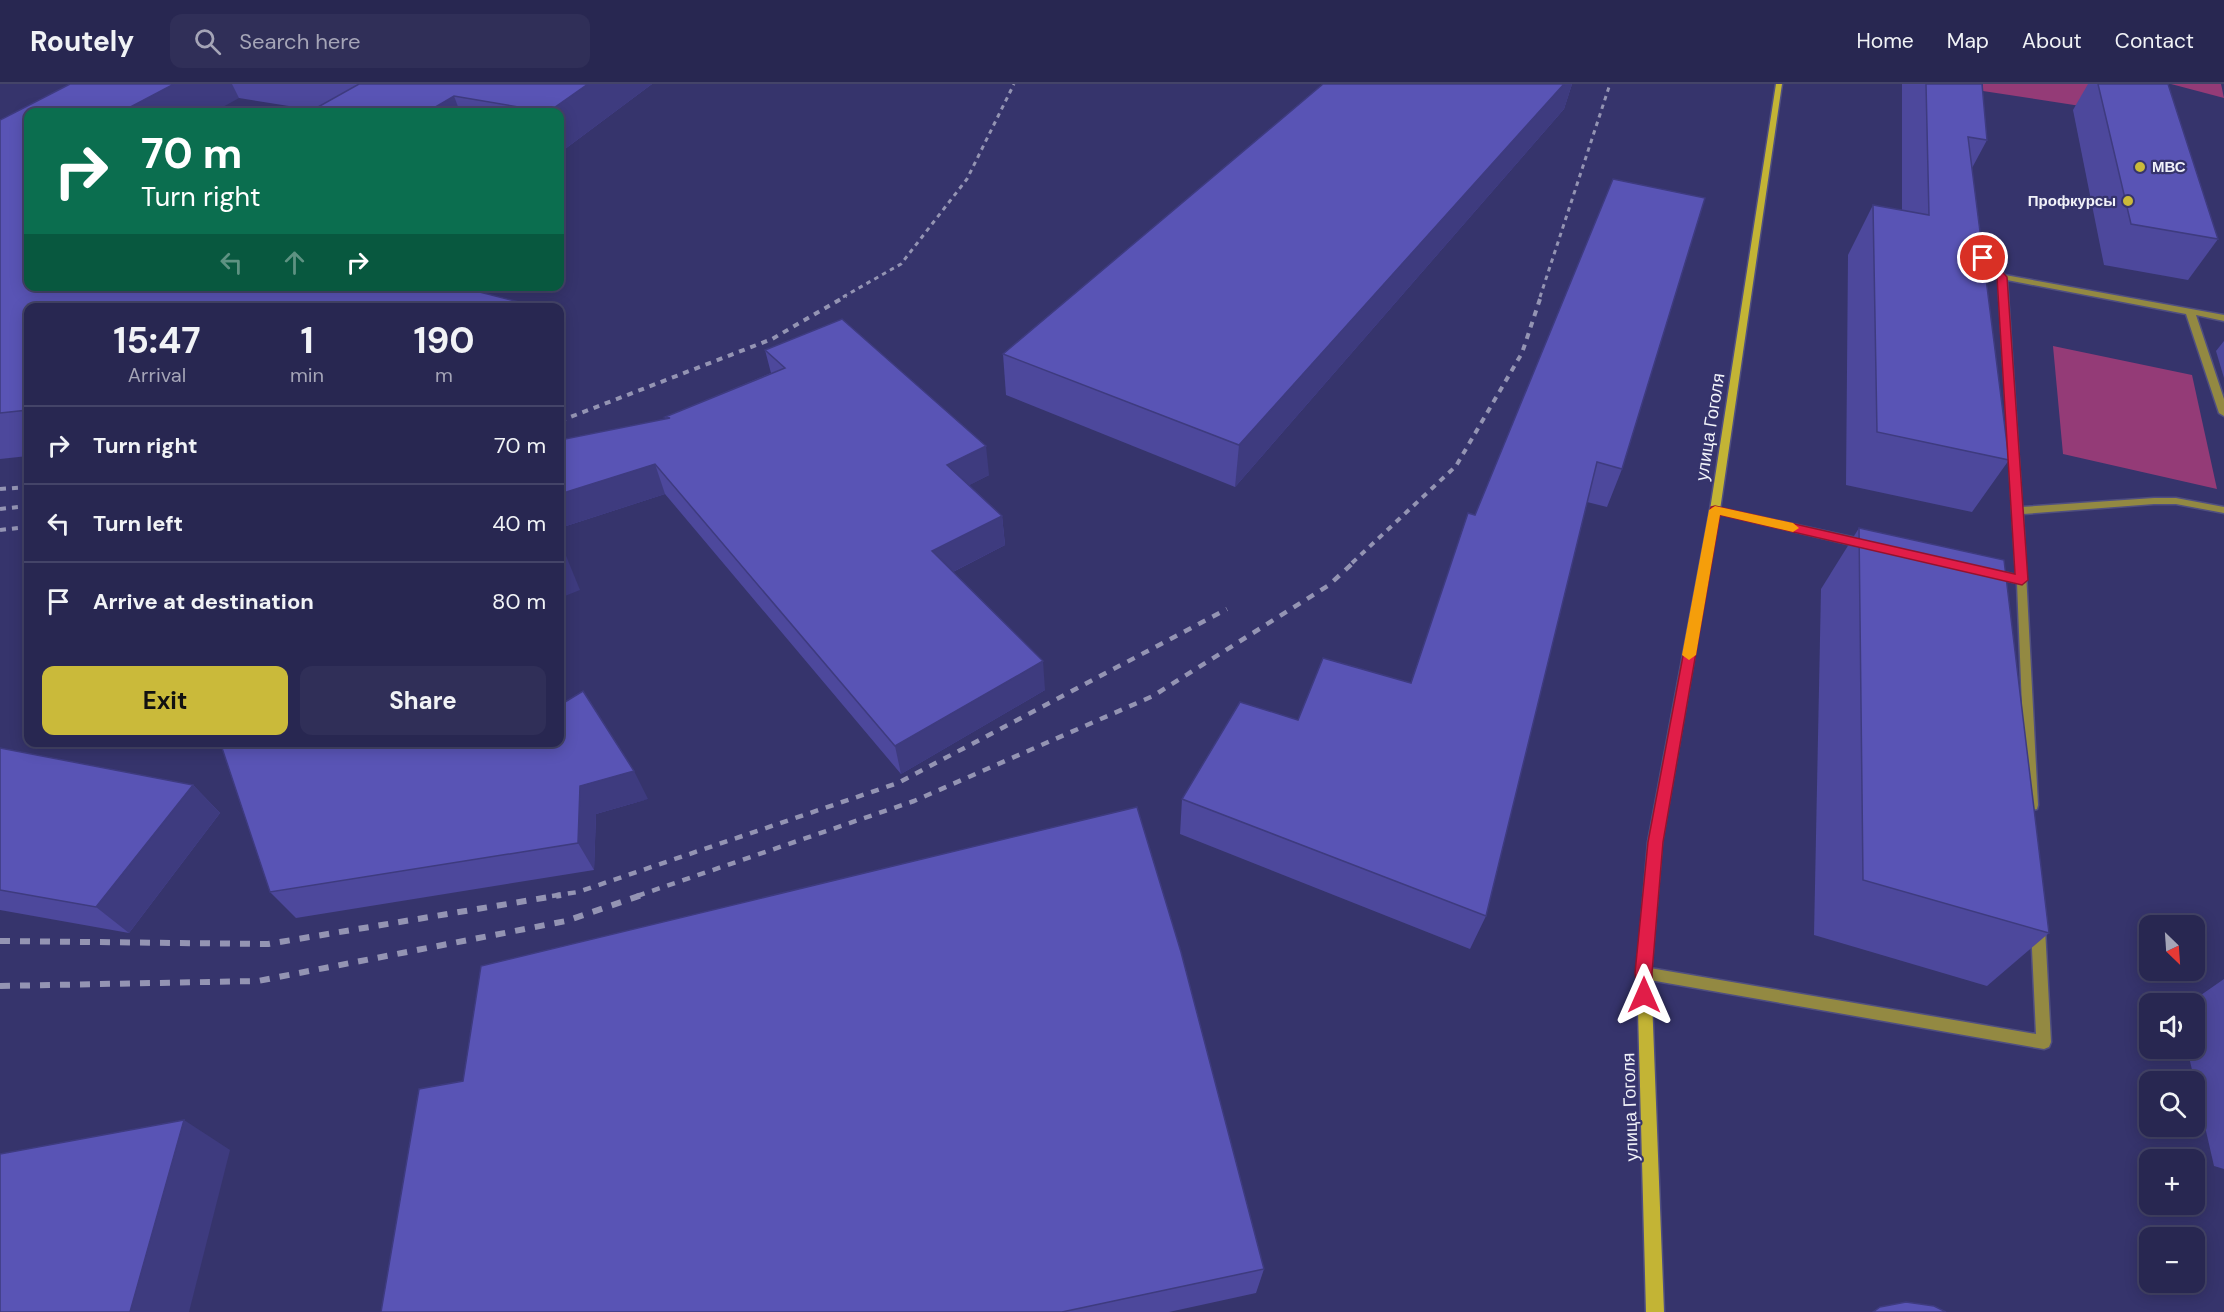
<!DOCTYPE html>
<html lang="en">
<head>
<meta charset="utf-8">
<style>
	body { margin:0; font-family:"DM Sans",sans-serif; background:#302f58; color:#f1f3f6; height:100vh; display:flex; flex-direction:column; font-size:22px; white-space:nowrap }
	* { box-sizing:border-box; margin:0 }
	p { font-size:20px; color:#a5a5b7 }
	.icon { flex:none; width:33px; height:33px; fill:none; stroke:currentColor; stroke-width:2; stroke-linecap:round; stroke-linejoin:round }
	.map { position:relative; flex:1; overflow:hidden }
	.sheet { position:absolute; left:24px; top:219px; width:540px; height:444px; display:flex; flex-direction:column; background:#282751; border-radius:12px; box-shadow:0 3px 15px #0003,0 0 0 2px #444468 }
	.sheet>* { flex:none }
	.top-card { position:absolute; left:24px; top:24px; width:540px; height:183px; border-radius:12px; box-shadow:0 3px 15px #0003,0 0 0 2px #444468; background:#0b6e4f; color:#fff; overflow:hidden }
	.needle { width:39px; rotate:155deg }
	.fabs { position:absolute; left:2139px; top:831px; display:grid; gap:12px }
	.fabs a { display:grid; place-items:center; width:66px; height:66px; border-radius:12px; background:#282751; box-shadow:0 3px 15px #0003,0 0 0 2px #444468; font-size:30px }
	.pin { position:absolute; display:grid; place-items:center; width:51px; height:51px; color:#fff; margin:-26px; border:3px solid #fff; border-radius:50%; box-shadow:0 2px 6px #0007 }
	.me { position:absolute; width:66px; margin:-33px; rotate:0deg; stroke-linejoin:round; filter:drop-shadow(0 0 4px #0008) }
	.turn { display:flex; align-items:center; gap:21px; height:126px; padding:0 18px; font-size:27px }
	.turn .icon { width:78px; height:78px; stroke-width:2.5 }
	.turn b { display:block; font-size:42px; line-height:51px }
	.lanes { display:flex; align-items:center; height:57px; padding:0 18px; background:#0003; justify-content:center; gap:30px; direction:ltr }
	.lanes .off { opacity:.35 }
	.eta { display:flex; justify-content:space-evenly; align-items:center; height:102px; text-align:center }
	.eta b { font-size:36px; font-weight:700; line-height:42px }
	.primary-button { display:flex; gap:12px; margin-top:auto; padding:12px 18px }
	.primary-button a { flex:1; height:69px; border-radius:12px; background:#caba3a; color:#111; font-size:24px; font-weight:700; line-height:69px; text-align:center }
	.primary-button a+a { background:#302f58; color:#f1f3f6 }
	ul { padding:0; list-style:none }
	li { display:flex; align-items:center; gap:18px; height:78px; padding:0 18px; border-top:2px solid #444468 }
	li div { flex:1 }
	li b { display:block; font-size:22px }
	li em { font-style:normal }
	header { display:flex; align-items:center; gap:36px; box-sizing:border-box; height:84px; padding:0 30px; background:#282751; border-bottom:2px solid #444468 }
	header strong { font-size:28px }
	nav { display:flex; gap:33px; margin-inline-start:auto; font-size:21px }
	.search { width:420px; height:54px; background:#302f58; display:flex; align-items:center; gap:15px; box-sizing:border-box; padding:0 21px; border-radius:12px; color:#a5a5b7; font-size:22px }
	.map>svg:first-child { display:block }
	.green { fill:#943b77 }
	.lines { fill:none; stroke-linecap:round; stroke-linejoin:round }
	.lane-casing { stroke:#504f80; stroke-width:3 }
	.secondary-casing { stroke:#504f80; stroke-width:3 }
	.lane { fill:#938942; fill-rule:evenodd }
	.secondary { fill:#c3b435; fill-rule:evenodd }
	.rail-far3 { stroke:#9494b3; stroke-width:3; stroke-dasharray:4.5 4.5; stroke-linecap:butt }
	.rail-far2 { stroke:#9494b3; stroke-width:4; stroke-dasharray:6 6; stroke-linecap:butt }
	.rail-far1 { stroke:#9494b3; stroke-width:4.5; stroke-dasharray:8 8; stroke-linecap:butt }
	.rail { stroke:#9494b3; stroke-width:6; stroke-dasharray:10 10; stroke-linecap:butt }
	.wall { fill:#4d489c }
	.shaded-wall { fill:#3e3b7f }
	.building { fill:#5954b5; stroke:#3e3b7f; stroke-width:1.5 }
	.route { fill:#e11d48; stroke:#92132f; stroke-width:1.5 }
	.slow { fill:#f59e0b }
	.poi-dot { fill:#caba3a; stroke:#36346c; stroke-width:2 }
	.labels { text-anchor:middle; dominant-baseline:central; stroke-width:4.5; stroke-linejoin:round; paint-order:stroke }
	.far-poi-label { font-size:15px; font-weight:bold; fill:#f1f2f9; stroke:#36346c; text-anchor:start }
	.street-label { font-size:18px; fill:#f1f2f9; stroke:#36346c }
</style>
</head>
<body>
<header>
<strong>Routely</strong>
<div class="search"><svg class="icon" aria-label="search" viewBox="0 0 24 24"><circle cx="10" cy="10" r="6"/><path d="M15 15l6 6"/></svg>Search here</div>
<nav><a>Home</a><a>Map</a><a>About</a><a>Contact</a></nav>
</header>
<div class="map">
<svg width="2224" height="1228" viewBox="0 0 2224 1228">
	<rect width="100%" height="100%" fill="#36346c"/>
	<g class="green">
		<polygon points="1983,0 2165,0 2171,36 1983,7"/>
		<polygon points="2171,0 2221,0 2224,14"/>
		<polygon points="2053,262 2192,291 2217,405 2063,370"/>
	</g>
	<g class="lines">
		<defs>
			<g id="lane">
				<polygon points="1970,163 1976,163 2005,191 2224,231 2224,237 2196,231 2224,315 2224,332 2219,329 2186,230 2007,196 2022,423 2154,414 2176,414 2224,423 2224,429 2176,420 2154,420 2023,430 2038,721 2037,725 2032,726 2027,725 2026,721 2017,499 1987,492 1986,489 1991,485 2016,491 1998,194 1970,167"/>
				<polygon points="1715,423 1865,456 1870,460 1865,464 1711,428 1710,426 1711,424"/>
				<polygon points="2038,838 2043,840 2045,844 2051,958 2049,963 2044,965 1644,895 1639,894 1637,889 1639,884 1644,883 2036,950 2031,844 2033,840"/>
			</g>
			<polygon id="secondary" points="1776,0 1782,0 1720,426 1662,758 1651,889 1664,1228 1646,1228 1637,889 1648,758 1710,426"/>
		</defs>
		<use href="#lane" class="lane-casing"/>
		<use href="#secondary" class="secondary-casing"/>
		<use href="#lane" class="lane"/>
		<use href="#secondary" class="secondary"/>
		<g class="rail-far3">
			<polyline points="843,213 901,180 967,95 1014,0"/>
			<polyline points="1540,213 1610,0"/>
		</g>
		<g class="rail-far2">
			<polyline points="560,337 772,255 846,212"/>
			<polyline points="0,405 28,403"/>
			<polyline points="0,425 28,422"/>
			<polyline points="0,446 28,443"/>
			<polyline points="1352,479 1456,382 1522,269 1541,212"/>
		</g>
		<g class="rail-far1">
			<polyline points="552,812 578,808 898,699 1227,525"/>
			<polyline points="637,812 914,717 1153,612 1329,501 1354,478"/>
		</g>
		<g class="rail">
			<polyline points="0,857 268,860 561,811"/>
			<polyline points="0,902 258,897 566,837 642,811"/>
		</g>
	</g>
	<g class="wall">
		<polygon points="70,0 652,0 561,68 560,68 560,28 309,28 314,26 239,14 28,28 28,202 535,222 536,224 28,224 28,372 0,375 0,36"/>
		<polygon points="1323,0 1572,0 1564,25 1235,403 1006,311 1003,270"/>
		<polygon points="1902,0 1982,0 1987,56 1972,84 2009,376 1972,428 1846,401 1848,171 1873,121 1902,126"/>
		<polygon points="2088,0 2168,0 2218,155 2188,196 2104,181 2073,26"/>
		<polygon points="1613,95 1622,385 1607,423 1587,418 1486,832 1470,865 1180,750 1182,715 1298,636 1411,599"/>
		<polygon points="2224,257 2224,294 2216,267"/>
		<polygon points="765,266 989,391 969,401 1002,432 1005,461 953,488 1045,606 901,690 665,410 560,444 560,356 666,335 665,333 771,289"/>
		<polygon points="1859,444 2049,849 1987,902 1814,851 1821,505"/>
		<polygon points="0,664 193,701 220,729 129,849 0,826"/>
		<polygon points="648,715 596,730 594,786 296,834 270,808"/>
		<polygon points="2224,895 2224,1085 2214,1082 2187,964 2194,964 2194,920 2188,920"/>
		<polygon points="1264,1185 1256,1209 1169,1228 381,1228"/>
	</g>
	<g class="shaded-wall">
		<polygon points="174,0 232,0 239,14 214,28 121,28"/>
		<polygon points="588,0 652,0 561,68 560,63 560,28 548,28"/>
		<polygon points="1564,0 1572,0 1564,25 1235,403 1239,361"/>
		<polygon points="454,12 460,28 427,28"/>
		<polygon points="986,362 989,391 950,411 947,381"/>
		<polygon points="655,380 665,410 560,444 560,410"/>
		<polygon points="1002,432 1005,461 937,496 932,467"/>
		<polygon points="560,457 580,506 560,514"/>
		<polygon points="1043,577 1045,606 901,690 895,662"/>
		<polygon points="634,687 648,715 596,730 594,786 578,759 580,702"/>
		<polygon points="193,701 220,729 129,849 96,823"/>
		<polygon points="184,1036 230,1066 189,1228 130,1228"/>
	</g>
	<g class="building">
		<polygon points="70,0 174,0 121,28 28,28 28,202 456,202 535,222 533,224 28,224 28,326 0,329 0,36"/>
		<polygon points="359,0 588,0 548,28 454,12 427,28 309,28"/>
		<polygon points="1323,0 1564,0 1239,361 1003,270"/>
		<polygon points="1926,0 1982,0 1987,56 1968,53 2009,376 1877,348 1873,121 1929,131"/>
		<polygon points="2098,0 2168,0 2218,155 2131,140"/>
		<polygon points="1613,95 1705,114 1622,385 1597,378 1486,832 1182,715 1240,618 1298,636 1323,574 1411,599 1468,429 1475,431"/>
		<polygon points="842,235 986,362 947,381 1002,432 932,467 1043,577 895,662 655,380 560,410 560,356 670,334 665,333 785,284 765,266"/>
		<polygon points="1859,444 2004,476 2049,849 1863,796"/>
		<polygon points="560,461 566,476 560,479"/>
		<polygon points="583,607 634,687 580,702 578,759 270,808 220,658 560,658 560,621"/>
		<polygon points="0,664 193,701 96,823 0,806"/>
		<polygon points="1137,723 1181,868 1264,1185 1062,1228 381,1228 419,1005 463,997 481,882"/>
		<polygon points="184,1036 130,1228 0,1228 0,1070"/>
		<polygon points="1906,1218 1934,1222 1946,1228 1873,1228 1880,1223"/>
	</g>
	<polygon class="route" points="1980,172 1987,172 2007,193 2028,496 2022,501 1720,431 1663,758 1652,889 1653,911 1650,917 1644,919 1639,917 1635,889 1648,758 1711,423 1715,422 2015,490 1997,193 1980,176"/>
	<polygon class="slow" points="1715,422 1793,439 1799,444 1793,448 1720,431 1696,571 1689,576 1682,571 1709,426"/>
	<g class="poi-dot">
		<circle cx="2140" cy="83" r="6"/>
		<circle cx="2128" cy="117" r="6"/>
	</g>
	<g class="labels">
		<g class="far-poi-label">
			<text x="2152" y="83">МВС</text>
			<text x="2116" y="117" text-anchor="end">Профкурсы</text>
		</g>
		<g class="street-label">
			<text transform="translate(1710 343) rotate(-81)">улица Гоголя</text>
			<text transform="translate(1630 1023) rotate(-92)">улица Гоголя</text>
		</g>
	</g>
</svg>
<div class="fabs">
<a><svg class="needle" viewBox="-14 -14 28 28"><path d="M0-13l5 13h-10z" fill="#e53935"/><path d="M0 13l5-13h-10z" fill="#a5a5b7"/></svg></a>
<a><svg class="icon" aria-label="sound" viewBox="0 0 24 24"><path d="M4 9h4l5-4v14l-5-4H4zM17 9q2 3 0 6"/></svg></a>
<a><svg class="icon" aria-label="search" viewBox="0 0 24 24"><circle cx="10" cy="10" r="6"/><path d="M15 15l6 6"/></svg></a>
<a>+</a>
<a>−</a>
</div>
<div class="pin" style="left:1983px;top:174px;background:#d93025"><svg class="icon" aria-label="arrive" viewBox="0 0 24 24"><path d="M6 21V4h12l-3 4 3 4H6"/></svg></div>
<svg class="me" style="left:1644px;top:911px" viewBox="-20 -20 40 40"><path d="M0-17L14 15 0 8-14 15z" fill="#e11d48" stroke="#fff" stroke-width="4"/></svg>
<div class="top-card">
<div class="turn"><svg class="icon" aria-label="right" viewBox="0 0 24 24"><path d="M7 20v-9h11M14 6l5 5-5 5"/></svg><div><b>70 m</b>Turn right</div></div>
<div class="lanes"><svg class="icon off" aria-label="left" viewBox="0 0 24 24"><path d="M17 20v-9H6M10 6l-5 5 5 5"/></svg><svg class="icon off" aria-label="ahead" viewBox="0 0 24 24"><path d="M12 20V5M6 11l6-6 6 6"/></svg><svg class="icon" aria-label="right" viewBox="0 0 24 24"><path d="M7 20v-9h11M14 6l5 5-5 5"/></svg></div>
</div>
<section class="sheet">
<div class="eta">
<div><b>15:47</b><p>Arrival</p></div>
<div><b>1</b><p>min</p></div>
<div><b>190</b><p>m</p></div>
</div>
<ul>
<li><svg class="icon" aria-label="right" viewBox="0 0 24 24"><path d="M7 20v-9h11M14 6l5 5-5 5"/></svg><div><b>Turn right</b></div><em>70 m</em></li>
<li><svg class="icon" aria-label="left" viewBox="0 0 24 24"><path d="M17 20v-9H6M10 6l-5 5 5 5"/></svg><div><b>Turn left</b></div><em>40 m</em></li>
<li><svg class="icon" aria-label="arrive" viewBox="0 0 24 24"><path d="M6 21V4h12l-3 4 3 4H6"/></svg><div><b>Arrive at destination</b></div><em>80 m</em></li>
</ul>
<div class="primary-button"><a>Exit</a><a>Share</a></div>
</section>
</div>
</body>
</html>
